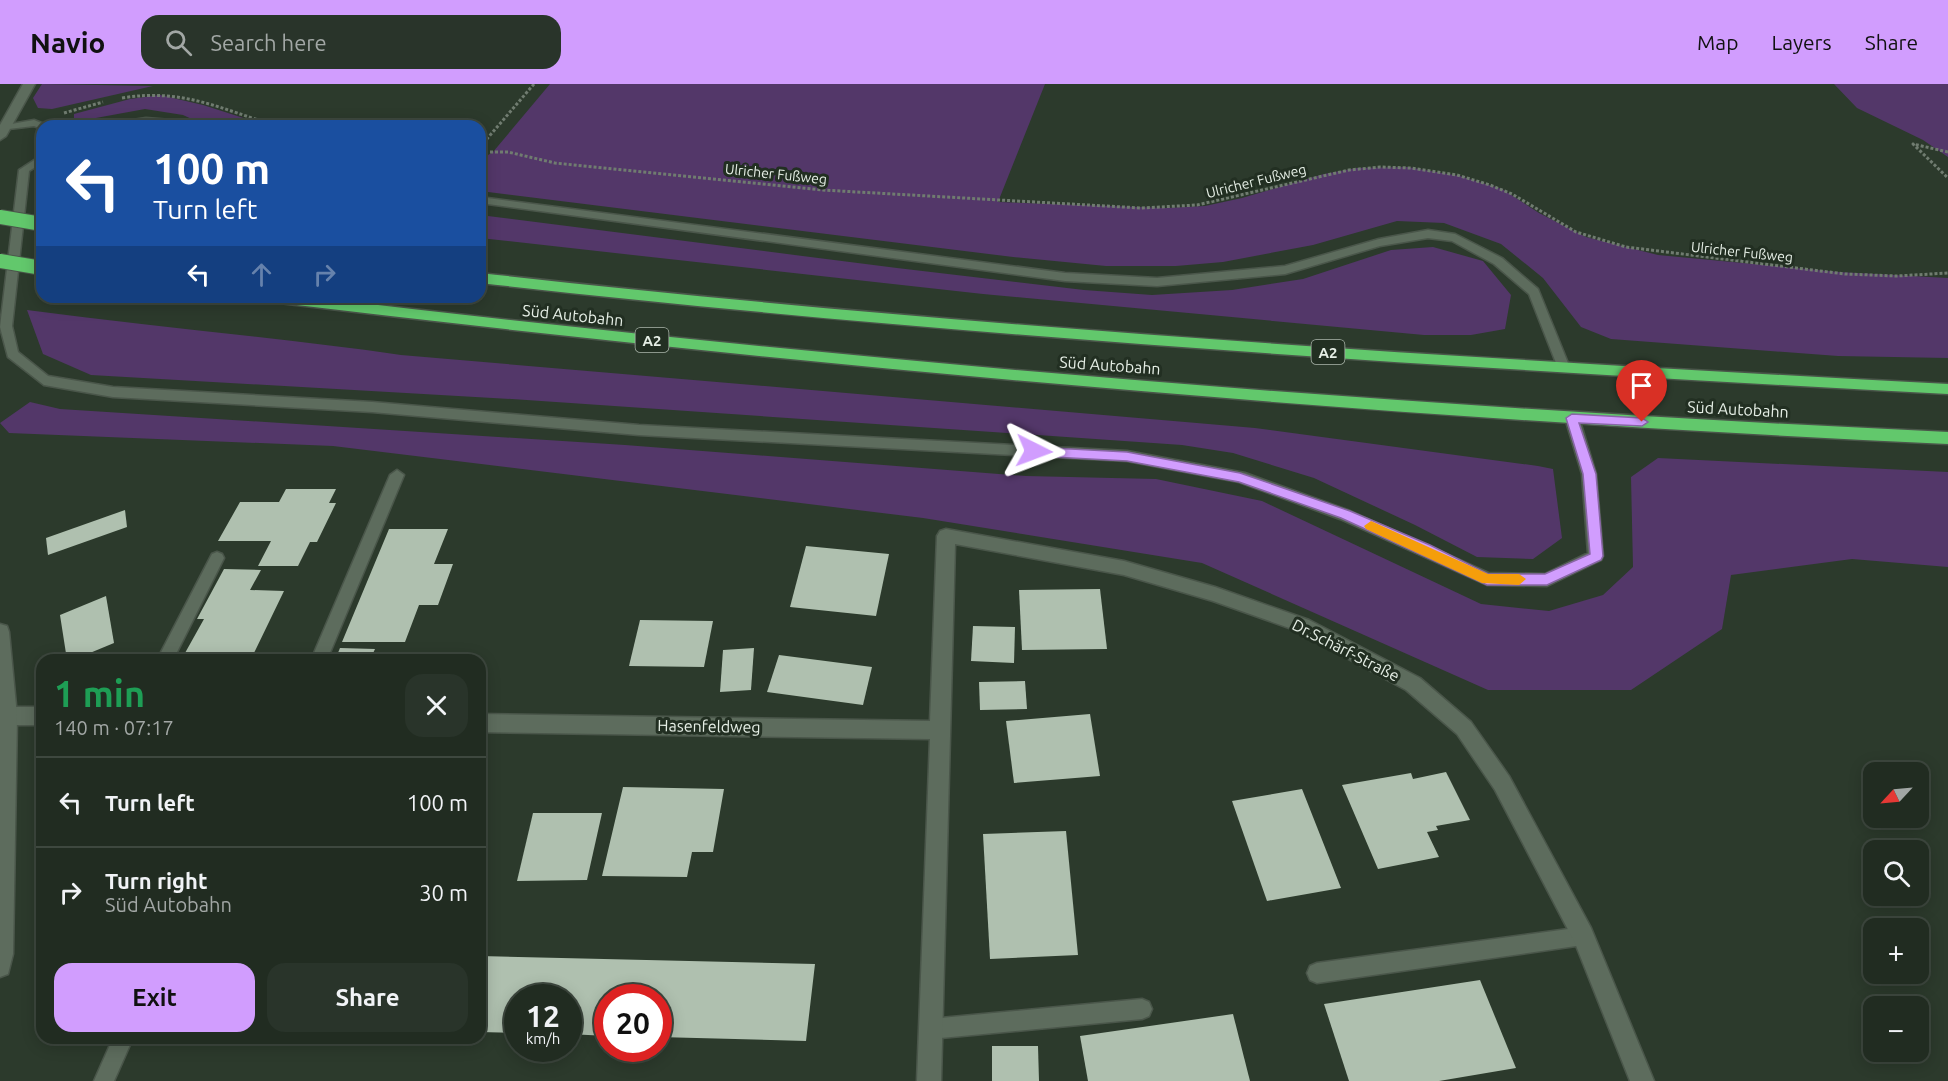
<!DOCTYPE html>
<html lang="en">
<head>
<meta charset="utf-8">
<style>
	body { margin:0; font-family:Ubuntu,sans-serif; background:#29342a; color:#f1f3f6; height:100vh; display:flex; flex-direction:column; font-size:22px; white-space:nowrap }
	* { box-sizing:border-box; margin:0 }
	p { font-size:20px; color:#a2a7a5 }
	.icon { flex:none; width:33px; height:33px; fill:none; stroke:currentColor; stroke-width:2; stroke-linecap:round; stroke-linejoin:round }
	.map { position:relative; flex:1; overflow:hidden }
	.side { position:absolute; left:36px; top:570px; width:450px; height:390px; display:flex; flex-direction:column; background:#212c21; border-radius:18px; box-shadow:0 3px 15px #0003,0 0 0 2px #3e483f }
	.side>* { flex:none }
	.hud { position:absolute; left:36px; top:36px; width:450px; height:183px; border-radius:18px; box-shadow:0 3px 15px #0003,0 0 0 2px #3e483f; background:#1a4fa0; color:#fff; overflow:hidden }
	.needle { width:39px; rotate:244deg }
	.fabs { position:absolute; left:1863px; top:678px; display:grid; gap:12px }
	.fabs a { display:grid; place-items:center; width:66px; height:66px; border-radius:12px; background:#212c21; box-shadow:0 3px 15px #0003,0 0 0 2px #3e483f; font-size:30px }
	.speed { position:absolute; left:504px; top:900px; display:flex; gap:12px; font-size:30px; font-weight:700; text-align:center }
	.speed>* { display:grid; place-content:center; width:78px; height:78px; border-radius:50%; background:#212c21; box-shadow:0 3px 15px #0003,0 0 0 2px #3e483f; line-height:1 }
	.speed small { font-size:15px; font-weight:400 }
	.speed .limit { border:9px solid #d22; background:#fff; color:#111 }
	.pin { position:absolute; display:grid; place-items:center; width:51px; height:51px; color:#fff; margin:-62px -26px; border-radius:50% 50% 50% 0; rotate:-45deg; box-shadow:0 0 6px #0007 }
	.pin .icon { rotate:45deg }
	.me { position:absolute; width:66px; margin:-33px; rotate:93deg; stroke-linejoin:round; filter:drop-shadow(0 0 4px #0008) }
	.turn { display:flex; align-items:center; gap:21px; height:126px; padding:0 18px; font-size:27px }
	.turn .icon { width:78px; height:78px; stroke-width:2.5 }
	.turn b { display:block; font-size:42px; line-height:51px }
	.lanes { display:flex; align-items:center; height:57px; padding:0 18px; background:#0003; justify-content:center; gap:30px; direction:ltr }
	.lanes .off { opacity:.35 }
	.round { display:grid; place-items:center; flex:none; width:63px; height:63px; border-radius:18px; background:#29342a }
	.head { display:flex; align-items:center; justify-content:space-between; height:102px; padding:0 18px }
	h1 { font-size:36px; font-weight:600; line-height:45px; color:#1e9e55 }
	.button { display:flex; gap:12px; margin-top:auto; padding:12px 18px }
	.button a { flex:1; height:69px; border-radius:18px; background:#d19dfe; color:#111; font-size:24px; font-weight:600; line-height:69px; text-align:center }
	.button a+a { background:#29342a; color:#f1f3f6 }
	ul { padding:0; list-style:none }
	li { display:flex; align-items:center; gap:18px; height:90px; padding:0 18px; border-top:2px solid #3e483f }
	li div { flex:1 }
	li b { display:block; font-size:22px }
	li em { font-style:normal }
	header { display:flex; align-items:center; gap:36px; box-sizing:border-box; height:84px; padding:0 30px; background:#d19dfe; color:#111 }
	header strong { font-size:28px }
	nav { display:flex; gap:33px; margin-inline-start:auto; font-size:21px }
	.search { width:420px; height:54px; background:#29342a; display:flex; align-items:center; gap:15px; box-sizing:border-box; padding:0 21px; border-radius:18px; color:#a2a7a5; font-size:22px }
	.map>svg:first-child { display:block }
	.green { fill:#533769 }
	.building { fill:#afc0af }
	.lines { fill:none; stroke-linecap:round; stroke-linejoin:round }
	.lane-casing { stroke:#4a564a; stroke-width:3 }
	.street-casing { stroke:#4a564a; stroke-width:3 }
	.secondary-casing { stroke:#4a564a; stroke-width:3 }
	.highway-casing { stroke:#4a564a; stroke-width:3 }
	.path { stroke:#707c70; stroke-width:3; stroke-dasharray:3 2; stroke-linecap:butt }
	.lane { fill:#5d6c5d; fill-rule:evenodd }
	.street { fill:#5d6c5d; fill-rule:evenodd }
	.secondary { fill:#5d6c5d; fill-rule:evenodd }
	.highway { fill:#62c86c; fill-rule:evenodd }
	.highway-bridge-casing { stroke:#4a564a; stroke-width:16; stroke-linecap:butt }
	.highway-bridge { stroke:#62c86c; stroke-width:14 }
	.route { fill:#d19dfe; stroke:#8866a5; stroke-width:1.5 }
	.slow { fill:#f59e0b }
	.labels { text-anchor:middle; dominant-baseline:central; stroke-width:6; stroke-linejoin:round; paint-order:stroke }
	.far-street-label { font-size:14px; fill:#e5eee5; stroke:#222f22 }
	.shield { fill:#222f22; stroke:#aab5aa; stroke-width:1.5 }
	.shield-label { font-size:15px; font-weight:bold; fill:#e5eee5 }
	.street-label { font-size:16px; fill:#e5eee5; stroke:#222f22 }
</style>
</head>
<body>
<header>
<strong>Navio</strong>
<div class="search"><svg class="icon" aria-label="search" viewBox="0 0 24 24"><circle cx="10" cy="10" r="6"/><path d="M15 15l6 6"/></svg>Search here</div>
<nav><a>Map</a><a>Layers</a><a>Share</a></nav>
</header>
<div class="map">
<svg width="1948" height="997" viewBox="0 0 1948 997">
	<rect width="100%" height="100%" fill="#2c3a2c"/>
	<g class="green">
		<polygon points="42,0 153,2 52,25 38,24 33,14"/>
		<polygon points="550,0 1045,0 998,118 1166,124 1205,122 1242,114 1324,90 1357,84 1407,83 1460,92 1502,105 1539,129 1586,153 1658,171 1838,188 1948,194 1948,274 1838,272 1611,255 1581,243 1543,194 1501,160 1444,139 1397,137 1313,161 1223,178 1176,182 1106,182 1013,173 480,107 480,76 493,68"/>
		<polygon points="1834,0 1948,0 1948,73 1923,56 1857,24"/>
		<polygon points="160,11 203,21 268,42 207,42 183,31 145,25 74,38 74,30 130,15"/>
		<polygon points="480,131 897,184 1084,206 1152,211 1232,206 1303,195 1391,166 1433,163 1483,177 1511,211 1505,245 1471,251 1424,251 983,210 480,154"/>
		<path d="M27,226C152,243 277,253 401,271L1255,344L1538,382L1553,385L1562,454L1533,475L1477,473L1415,441L1314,394L1233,369L1182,361L512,315L91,291L43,270Z"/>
		<polygon points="30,318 60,325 625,361 1026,392 1156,395 1262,417 1481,520 1549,527 1603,511 1633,483 1631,393 1658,374 1948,388 1948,483 1852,475 1731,491 1722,545 1631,606 1488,606 1202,479 923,434 333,362 9,349 0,339"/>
	</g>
	<g class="building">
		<polygon points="286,405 336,405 329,419 336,419 317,458 310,458 298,482 258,482 271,457 218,457 240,418 279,418"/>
		<polygon points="125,426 127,443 48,471 46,454"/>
		<polygon points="389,445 448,445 434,480 453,480 438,521 419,521 405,558 342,558"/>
		<polygon points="806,462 889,470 876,532 790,523"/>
		<polygon points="224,485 261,486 250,506 284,507 253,571 185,569 204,535 197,535"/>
		<polygon points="1100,505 1107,565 1022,566 1019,506"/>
		<polygon points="106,512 114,559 73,576 67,576 60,531"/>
		<polygon points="640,536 713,537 704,583 629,582"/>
		<polygon points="973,542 1015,543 1014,579 971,577"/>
		<polygon points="340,564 375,565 370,576 335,576"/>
		<polygon points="754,564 751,606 720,608 723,566"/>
		<polygon points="779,571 872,583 863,621 767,608"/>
		<polygon points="1025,597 1027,625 980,626 979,598"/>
		<polygon points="1090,630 1100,692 1014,699 1006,637"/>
		<polygon points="1446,688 1470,736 1436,742 1438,746 1427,748 1439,773 1378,785 1342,701 1411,689 1413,695"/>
		<polygon points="623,703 724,705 713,768 692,768 687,793 602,792"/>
		<polygon points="1302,705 1341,804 1267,817 1232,717"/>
		<polygon points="533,729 602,729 587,796 517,797"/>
		<polygon points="1066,747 1078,871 990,875 983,750"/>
		<polygon points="480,872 815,880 806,957 658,953 658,914 608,914 608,952 568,950 568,914 518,914 518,949 480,948"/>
		<polygon points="1480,896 1516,984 1439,997 1349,997 1324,920"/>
		<polygon points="1233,930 1250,997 1088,997 1080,952"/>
		<polygon points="992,962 1038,962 1039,997 992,997"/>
	</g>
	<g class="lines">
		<defs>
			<g id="lane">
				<polygon points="146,34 171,36 184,42 155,40 108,42 113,39"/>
				<polygon points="34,36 49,42 42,42 42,45 34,42 0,46 0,42"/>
				<polygon points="42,71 42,79 29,87 12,242 18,268 48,292 113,303 372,318 639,341 1127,367 1245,389 1350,427 1489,489 1545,490 1588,469 1582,390 1565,334 1572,329 1579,334 1596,390 1603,472 1601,476 1547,502 1487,501 1340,435 1239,398 1127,377 639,351 372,328 113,313 44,301 8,273 0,243 19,86"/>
				<polygon points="480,113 1065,189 1157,194 1285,182 1379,155 1428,146 1455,150 1502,174 1538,205 1570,284 1564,288 1558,284 1529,210 1494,180 1452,157 1428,154 1380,162 1285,190 1157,202 1065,197 480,119"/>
				<polygon points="397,386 404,391 327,576 311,576 390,391"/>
				<polygon points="217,468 222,470 224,474 173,576 157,576 212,470"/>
				<polygon points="1583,843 1590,845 1592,852 1590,859 1583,861 1317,899 1310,896 1307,889 1310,882 1317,879"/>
				<polygon points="1142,915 1149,918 1152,925 1149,932 1142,935 930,955 923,952 920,945 923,938 930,935"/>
				<polygon points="113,954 133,954 114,997 94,997"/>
			</g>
			<g id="street">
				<polygon points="946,445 1124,477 1215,503 1309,536 1420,594 1471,638 1509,692 1591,844 1654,997 1630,997 1575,859 1495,706 1457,650 1406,606 1295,546 1213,517 1124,491 955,460 941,997 917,997 930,655 480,648 480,630 930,637 937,452 940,447"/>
				<polygon points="7,623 42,623 42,641 7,641 0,638 0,626"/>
			</g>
			<g id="secondary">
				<polygon points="23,0 35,0 6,52 0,56 0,41"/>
				<polygon points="0,540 7,542 9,548 17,632 13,870 8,890 0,893"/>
			</g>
			<g id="highway">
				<path d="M480,189C968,244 1458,274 1948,300V310C1458,284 968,254 480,199Z"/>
				<path d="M264,213H310C854,278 1401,323 1948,348V360C1387,334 828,285 271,218Z"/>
			</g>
		</defs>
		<use href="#lane" class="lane-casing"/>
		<use href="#street" class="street-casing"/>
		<use href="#secondary" class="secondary-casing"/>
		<use href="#highway" class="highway-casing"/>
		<g class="path">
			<path d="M122,14C184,4 220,25 277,42"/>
			<polyline points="64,29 103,18"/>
			<polyline points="480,63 534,0"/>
			<polyline points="480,68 508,68 555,79 822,106 1141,124 1197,121 1349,86 1380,83 1411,84 1457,91 1490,101 1512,110 1576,148 1626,163 1845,190 1897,192 1948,189"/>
			<polyline points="1948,68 1913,60 1948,94"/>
		</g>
		<use href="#lane" class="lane"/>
		<use href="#street" class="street"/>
		<use href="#secondary" class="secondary"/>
		<use href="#highway" class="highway"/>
		<defs>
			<g id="highway-bridge">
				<polyline points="0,133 42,140"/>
				<polyline points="0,177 42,184"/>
			</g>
		</defs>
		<use href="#highway-bridge" class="highway-bridge-casing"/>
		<use href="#highway-bridge" class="highway-bridge"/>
	</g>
	<polygon class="route" points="1572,330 1642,334 1648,338 1642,342 1579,339 1596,390 1603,472 1601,476 1547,501 1487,501 1341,434 1239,398 1127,377 1034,372 1028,367 1034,363 1127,368 1240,389 1350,427 1430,461 1488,490 1545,490 1590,470 1583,390 1566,334"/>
	<polygon class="slow" points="1371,437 1488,490 1519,490 1526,495 1519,501 1482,499 1366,445 1364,442"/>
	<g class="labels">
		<g class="far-street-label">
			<text transform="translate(776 90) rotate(6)">Ulricher Fußweg</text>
			<text transform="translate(1256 97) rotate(-14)">Ulricher Fußweg</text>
			<text transform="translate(1742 168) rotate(6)">Ulricher Fußweg</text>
		</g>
		<g class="shield">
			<rect x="635.5" y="244" width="33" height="24" rx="4.5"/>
			<rect x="1311.5" y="256" width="33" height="24" rx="4.5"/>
		</g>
		<g class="shield-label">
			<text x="652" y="256">A2</text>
			<text x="1328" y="268">A2</text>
		</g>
		<g class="street-label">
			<text transform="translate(573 231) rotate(6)">Süd Autobahn</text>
			<text transform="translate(1110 281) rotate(4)">Süd Autobahn</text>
			<text transform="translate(1738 325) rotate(3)">Süd Autobahn</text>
			<text transform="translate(1346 566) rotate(27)">Dr.Schärf-Straße</text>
			<text transform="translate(709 642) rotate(1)">Hasenfeldweg</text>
		</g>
	</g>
</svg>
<div class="fabs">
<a><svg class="needle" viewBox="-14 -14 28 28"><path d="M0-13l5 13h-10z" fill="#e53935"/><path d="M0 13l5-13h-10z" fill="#a2a7a5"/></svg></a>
<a><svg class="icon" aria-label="search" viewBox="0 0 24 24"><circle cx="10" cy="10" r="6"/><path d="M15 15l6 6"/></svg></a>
<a>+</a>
<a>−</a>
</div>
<div class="speed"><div>12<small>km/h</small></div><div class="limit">20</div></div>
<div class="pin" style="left:1642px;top:338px;background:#d93025"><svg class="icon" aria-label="arrive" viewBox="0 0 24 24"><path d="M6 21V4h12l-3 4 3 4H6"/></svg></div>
<svg class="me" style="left:1034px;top:367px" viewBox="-20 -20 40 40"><path d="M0-17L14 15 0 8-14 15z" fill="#d19dfe" stroke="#fff" stroke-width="4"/></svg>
<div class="hud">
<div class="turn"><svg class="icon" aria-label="left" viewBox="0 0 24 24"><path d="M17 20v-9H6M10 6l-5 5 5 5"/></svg><div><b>100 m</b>Turn left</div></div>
<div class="lanes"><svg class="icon" aria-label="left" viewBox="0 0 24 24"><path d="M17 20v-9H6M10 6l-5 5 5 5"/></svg><svg class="icon off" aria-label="ahead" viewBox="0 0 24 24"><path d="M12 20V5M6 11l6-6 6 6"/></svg><svg class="icon off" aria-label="right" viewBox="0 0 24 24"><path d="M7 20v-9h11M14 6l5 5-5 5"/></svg></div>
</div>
<section class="side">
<div class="head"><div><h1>1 min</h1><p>140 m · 07:17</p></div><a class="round"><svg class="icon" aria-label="close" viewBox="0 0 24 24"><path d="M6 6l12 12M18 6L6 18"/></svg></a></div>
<ul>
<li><svg class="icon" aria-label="left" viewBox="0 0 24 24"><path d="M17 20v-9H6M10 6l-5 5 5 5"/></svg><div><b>Turn left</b></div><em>100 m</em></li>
<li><svg class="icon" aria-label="right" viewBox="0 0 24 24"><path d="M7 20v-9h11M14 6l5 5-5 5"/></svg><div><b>Turn right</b><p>Süd Autobahn</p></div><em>30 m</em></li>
</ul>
<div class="button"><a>Exit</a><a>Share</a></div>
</section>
</div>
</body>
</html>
